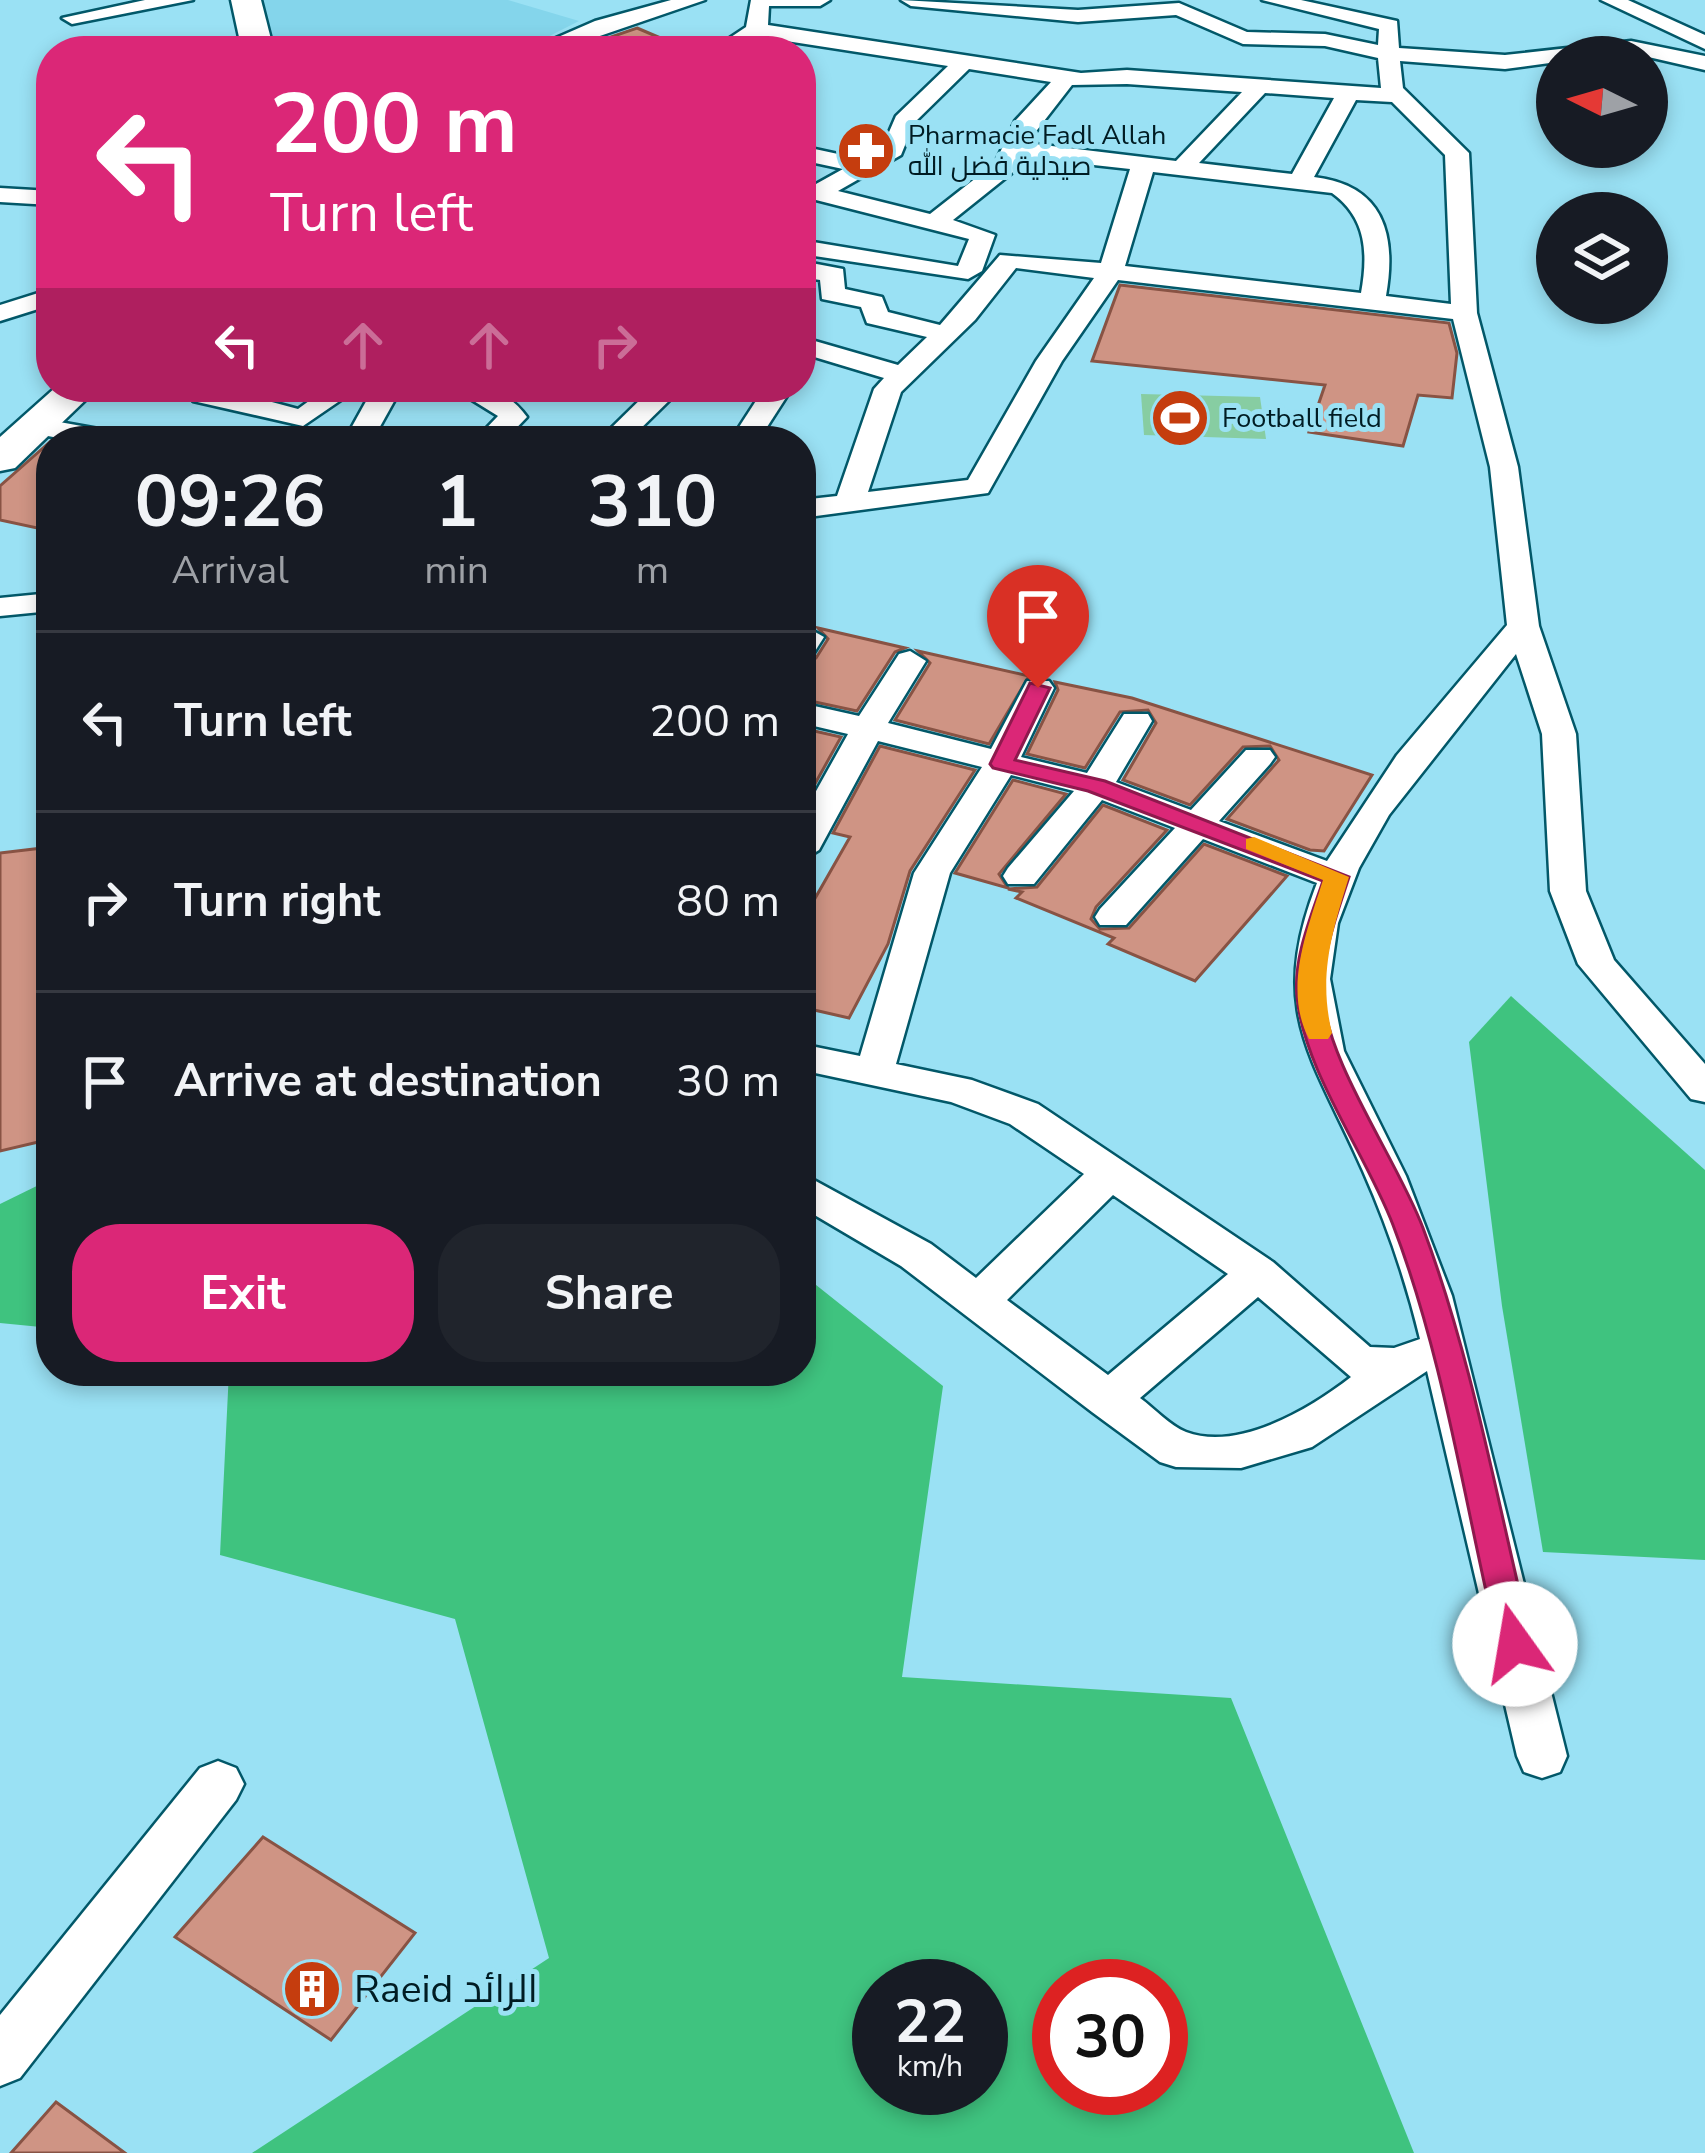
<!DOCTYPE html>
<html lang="en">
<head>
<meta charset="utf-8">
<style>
	body { margin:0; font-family:"Nunito Sans",Cairo,sans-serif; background:#20242c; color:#f1f3f6; height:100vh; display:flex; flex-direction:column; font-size:45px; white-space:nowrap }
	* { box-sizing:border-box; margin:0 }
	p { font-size:39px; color:#9ea1a6 }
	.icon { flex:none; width:66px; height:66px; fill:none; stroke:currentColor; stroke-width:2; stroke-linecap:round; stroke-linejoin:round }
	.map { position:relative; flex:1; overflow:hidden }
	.drawer { position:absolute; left:36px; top:426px; width:780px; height:960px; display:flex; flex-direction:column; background:#171b24; border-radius:48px; box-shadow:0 6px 18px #0003 }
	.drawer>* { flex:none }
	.guide { position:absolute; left:36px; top:36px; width:780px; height:366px; border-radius:48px; box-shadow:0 6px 18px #0003; background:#db2777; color:#fff; overflow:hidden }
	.needle { width:78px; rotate:275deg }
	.controls { position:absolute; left:1536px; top:36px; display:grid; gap:24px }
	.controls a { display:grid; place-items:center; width:132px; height:132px; border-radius:50%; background:#171b24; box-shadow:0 6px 18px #0003; font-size:60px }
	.speed { position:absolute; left:852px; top:1959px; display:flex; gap:24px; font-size:60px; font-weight:700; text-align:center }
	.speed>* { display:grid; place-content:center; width:156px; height:156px; border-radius:50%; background:#171b24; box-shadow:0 6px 18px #0003; line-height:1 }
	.speed small { font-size:30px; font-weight:400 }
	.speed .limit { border:18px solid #d22; background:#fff; color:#111 }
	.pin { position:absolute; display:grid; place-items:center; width:102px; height:102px; color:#fff; margin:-123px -51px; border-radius:50% 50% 50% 0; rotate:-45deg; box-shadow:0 0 12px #0007 }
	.pin .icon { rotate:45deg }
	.me { position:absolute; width:132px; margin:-66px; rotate:347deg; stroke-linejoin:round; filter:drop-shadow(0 0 9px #0008) }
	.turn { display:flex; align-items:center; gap:42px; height:252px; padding:0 36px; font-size:54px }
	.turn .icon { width:156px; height:156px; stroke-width:2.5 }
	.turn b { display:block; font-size:84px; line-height:102px }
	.lanes { display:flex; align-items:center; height:114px; padding:0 36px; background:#0003; justify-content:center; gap:60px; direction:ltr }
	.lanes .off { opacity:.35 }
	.eta { display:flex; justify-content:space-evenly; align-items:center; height:204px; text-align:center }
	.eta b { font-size:72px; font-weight:700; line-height:84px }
	.primary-button { display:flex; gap:24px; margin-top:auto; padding:24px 36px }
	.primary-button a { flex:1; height:138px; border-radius:48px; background:#db2777; color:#fff; font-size:48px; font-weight:700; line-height:138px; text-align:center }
	.primary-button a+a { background:#20242c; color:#f1f3f6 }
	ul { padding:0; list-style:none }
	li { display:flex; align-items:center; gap:36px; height:180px; padding:0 36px; border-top:3px solid #363941 }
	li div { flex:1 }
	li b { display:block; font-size:45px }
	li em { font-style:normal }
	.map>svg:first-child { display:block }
	.built { fill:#84d5eb }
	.green { fill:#87cda2 }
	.forest { fill:#3fc37f; fill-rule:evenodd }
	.building { fill:#cf9484; stroke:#885344; stroke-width:3 }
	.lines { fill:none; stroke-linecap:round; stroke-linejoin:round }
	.minor-casing { stroke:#025869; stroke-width:5 }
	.secondary-casing { stroke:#025869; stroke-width:5 }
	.minor { fill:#fff; fill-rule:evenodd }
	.secondary { fill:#fff; fill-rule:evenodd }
	.route { fill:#db2777; stroke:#8e194d; stroke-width:3 }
	.slow { fill:#f59e0b }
	.labels { text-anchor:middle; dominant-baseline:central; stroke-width:10; stroke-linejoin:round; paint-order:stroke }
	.far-poi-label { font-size:27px; fill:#001c23; stroke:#9ae1f4; text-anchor:start }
	.near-poi-label { font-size:39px; fill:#001c23; stroke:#9ae1f4; text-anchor:start }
</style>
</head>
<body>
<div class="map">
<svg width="1705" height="2153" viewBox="0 0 1705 2153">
	<rect width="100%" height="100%" fill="#9ae1f4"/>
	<polygon class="built" points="262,0 508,0 579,21 520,51 268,51"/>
	<polygon class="green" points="1141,394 1260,397 1266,439 1144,435"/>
	<g class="forest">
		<polygon points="1511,996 1705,1170 1705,1560 1543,1552 1502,1306 1469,1042"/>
		<polygon points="51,1179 51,1328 0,1323 0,1204"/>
		<path d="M801,1273L943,1386L902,1677L1231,1698L1414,2153H252L549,1958L455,1619L220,1555L229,1371H801ZM879,1986H981V2088H879ZM1059,1986H1161V2088H1059Z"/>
	</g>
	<g class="building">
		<polygon points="637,28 691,51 570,51"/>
		<polygon points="1120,285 1449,323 1457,353 1452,398 1418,395 1403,446 1309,432 1325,385 1092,361"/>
		<polygon points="51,441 51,531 0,520 0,486"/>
		<polygon points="818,628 905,648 895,652 857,711 801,699 801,663 816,658 828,639"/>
		<polygon points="918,651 1029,676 989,744 895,720 930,663"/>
		<polygon points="1055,682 1132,698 1372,775 1324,851 1310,850 1227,819 1279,760 1270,746 1243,747 1190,805 1123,780 1156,723 1148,710 1120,712 1085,768 1027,754 1058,690"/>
		<polygon points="801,728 841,737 801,809"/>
		<polygon points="880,746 975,770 910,871 888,944 849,1018 801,1007 801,923 850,837 833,833"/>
		<polygon points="1013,780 1066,794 999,874 1008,888 955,873"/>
		<polygon points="1103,805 1167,830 1096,907 1091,919 1100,929 1129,928 1204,844 1287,876 1195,981 1108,944 1114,938 1016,898 1022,892 1008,889 1037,887"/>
		<polygon points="51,847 51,1139 0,1151 0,853"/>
		<polygon points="263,1837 415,1933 331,2040 175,1937"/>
		<polygon points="56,2102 125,2153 11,2153"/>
	</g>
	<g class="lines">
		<defs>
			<g id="minor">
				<polygon points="145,0 193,0 72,24 62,18"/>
				<polygon points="671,0 705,0 556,51 526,51 595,21"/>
				<path d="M751,0H830L820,6H769L768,25L1081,73L1127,70L1381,88L1378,58L1325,46L1243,44L1176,15L1078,22L911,6L901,0L1078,10L1179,3L1247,32L1325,34L1378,45L1379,29L1262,0H1301L1397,21L1399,48L1505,55L1631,41L1705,56V70L1631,53L1557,57V62L1505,69L1400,61L1403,88L1469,153L1477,313L1518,467L1539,626L1576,734L1586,891L1614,960L1705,1064V1102L1691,1099L1578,964L1550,891L1542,734L1516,654L1389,815L1359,868L1338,923L1330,979L1344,1051L1406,1176L1452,1296L1567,1756L1560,1772L1542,1778L1524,1772L1517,1756L1427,1371L1312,1447L1241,1468L1176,1467L1160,1462L1092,1412L901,1266L801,1207V1173L931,1244L976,1278L1084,1174L1010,1124L951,1102L801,1070V1044L860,1056L914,873L982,767L878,741L819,850L801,861V818L848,734L801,723V703L859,716L899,654L910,651L926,661L888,723L991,749L1027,681H1049L1054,688L1021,757L1087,773L1124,714H1148L1152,721L1116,782L1191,810L1246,750H1270L1275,757L1270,764L1219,821L1327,861L1397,755L1507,625L1490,467L1453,319L1118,280L1062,361L988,493L801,518V500L837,496L874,389L884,378L801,353V337L898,365L927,337L867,323L861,307L822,299L820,280L801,277V261L843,269L845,289L882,297L888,312L940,325L1000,255L1101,263L1130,169L1021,157L1013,172L953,220L995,235L982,271L968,279L801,254V240L958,266L969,239L816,200V184L843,169L801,160V146L861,159L883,146L896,116L948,66L760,37L736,51H710L746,27ZM969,69L1051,82L1015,121L995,163L930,214L838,191L901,155L914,123ZM1127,84L1242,92L1176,161L1027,143L1072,85ZM1265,93L1334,98L1292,174L1199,163ZM1356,100L1392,102L1445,155L1451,304L1386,296C1397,234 1383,185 1314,177ZM1153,172L1332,193C1367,218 1368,254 1361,293L1125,266ZM1016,268L1094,278L1036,361L968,480L868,492L901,392L975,320ZM1011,775L1074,791L1008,868L1003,876L1008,884H1034L1102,800L1175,828L1100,909L1095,917L1100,925H1126L1203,839L1317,883C1267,1012 1313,1057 1363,1171C1387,1225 1406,1281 1420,1339L1394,1348L1370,1347L1273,1262L1038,1104L972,1080L896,1064L950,873ZM1113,1195L1228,1274L1108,1375L1007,1300ZM1258,1297L1351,1377C1311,1408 1239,1452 1186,1432C1170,1426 1154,1408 1140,1398Z"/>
				<polygon points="1601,0 1628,0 1705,35 1705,49"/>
				<polygon points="0,188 51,191 51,205 0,202"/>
				<polygon points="51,289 51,305 0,321 0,305"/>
				<polygon points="188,387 216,387 298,409 328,387 360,387 303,426 193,401"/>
				<polygon points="374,387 402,387 372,441 344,441"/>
				<path d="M451,387C483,387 507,389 527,417L504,441H474L498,416Z"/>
				<polygon points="653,387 683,387 628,441 598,441"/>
				<polygon points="773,388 787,396 758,441 730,441 763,390"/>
				<polygon points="37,418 121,433 135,441 74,441 27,432 27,420"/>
				<polygon points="51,593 51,611 0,616 0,598"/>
				<polygon points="808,628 824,637 812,656 801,659 801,629"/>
				<polygon points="218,1761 236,1768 244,1784 236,1800 20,2078 0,2086 0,2015 200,1768"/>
			</g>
			<g id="secondary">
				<polygon points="231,0 261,0 274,51 242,51"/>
				<polygon points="56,387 99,387 15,468 0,471 0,437"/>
			</g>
		</defs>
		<use href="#minor" class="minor-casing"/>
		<use href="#secondary" class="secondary-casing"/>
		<use href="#minor" class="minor"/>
		<use href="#secondary" class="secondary"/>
	</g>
	<path class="route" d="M1030,683L1050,688L1015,760L1105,781L1349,877C1337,914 1322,953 1323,993C1325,1060 1398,1161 1423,1228C1473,1361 1498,1506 1532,1644L1527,1654L1515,1658L1503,1654L1498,1644C1465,1506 1444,1358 1393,1225C1366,1154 1304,1071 1297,997C1293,958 1311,917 1323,881L1088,791L993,768L990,764Z"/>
	<path class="slow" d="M1254,837L1349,877C1332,932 1318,976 1332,1033L1328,1039H1309C1283,989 1307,931 1323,880L1246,849V839Z"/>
	<defs>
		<symbol id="pharmacy-disc" viewBox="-11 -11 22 22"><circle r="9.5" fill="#c53d0e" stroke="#9ae1f4"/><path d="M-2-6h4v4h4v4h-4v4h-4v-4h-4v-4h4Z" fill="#fff"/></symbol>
		<symbol id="stadium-disc" viewBox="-11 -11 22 22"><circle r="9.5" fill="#c53d0e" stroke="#9ae1f4"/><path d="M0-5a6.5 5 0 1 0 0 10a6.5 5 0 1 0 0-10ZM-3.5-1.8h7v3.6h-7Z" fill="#fff"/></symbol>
		<symbol id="building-disc" viewBox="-11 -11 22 22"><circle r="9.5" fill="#c53d0e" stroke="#9ae1f4"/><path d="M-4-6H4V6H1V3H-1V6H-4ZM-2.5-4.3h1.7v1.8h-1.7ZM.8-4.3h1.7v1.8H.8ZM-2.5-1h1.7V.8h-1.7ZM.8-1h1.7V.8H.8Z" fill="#fff"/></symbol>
	</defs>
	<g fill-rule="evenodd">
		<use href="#pharmacy-disc" x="833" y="118" width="66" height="66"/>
		<use href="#stadium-disc" x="1147" y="385" width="66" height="66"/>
		<use href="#building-disc" x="279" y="1956" width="66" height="66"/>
	</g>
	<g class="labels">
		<g class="far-poi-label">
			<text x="908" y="135">Pharmacie Fadl Allah<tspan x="908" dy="31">صيدلية فضل الله</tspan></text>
			<text x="1222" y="418">Football field</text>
		</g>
		<g class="near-poi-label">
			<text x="354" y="1989">Raeid الرائد</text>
		</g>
	</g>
</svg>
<div class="controls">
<a><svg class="needle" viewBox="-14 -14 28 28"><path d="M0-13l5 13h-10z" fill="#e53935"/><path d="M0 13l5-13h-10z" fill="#9ea1a6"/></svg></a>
<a><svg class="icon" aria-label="layers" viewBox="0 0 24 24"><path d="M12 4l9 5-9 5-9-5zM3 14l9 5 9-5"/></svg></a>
</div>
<div class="speed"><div>22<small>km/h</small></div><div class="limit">30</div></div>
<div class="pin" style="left:1038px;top:688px;background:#d93025"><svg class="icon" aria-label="arrive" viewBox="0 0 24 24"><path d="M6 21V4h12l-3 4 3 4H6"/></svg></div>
<svg class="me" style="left:1515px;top:1644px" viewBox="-20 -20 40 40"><circle r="19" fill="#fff"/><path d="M0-13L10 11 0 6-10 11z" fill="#db2777"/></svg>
<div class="guide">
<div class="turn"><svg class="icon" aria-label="left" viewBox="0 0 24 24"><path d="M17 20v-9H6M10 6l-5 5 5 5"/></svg><div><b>200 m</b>Turn left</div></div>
<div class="lanes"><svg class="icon" aria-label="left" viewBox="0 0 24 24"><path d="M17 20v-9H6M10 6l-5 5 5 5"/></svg><svg class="icon off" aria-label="ahead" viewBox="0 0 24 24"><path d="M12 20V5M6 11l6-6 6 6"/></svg><svg class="icon off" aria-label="ahead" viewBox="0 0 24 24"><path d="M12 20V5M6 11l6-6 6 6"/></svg><svg class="icon off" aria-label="right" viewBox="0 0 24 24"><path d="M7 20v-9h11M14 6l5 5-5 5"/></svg></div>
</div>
<section class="drawer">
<div class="eta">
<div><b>09:26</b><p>Arrival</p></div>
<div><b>1</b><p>min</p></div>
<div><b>310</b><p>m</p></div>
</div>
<ul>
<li><svg class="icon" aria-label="left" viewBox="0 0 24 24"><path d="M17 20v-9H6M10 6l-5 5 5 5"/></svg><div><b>Turn left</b></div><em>200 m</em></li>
<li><svg class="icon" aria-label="right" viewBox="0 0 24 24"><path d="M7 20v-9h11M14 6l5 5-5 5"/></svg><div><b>Turn right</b></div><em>80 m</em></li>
<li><svg class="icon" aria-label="arrive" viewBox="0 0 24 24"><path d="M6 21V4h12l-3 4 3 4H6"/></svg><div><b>Arrive at destination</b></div><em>30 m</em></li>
</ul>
<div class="primary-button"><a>Exit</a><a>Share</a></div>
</section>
</div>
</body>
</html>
